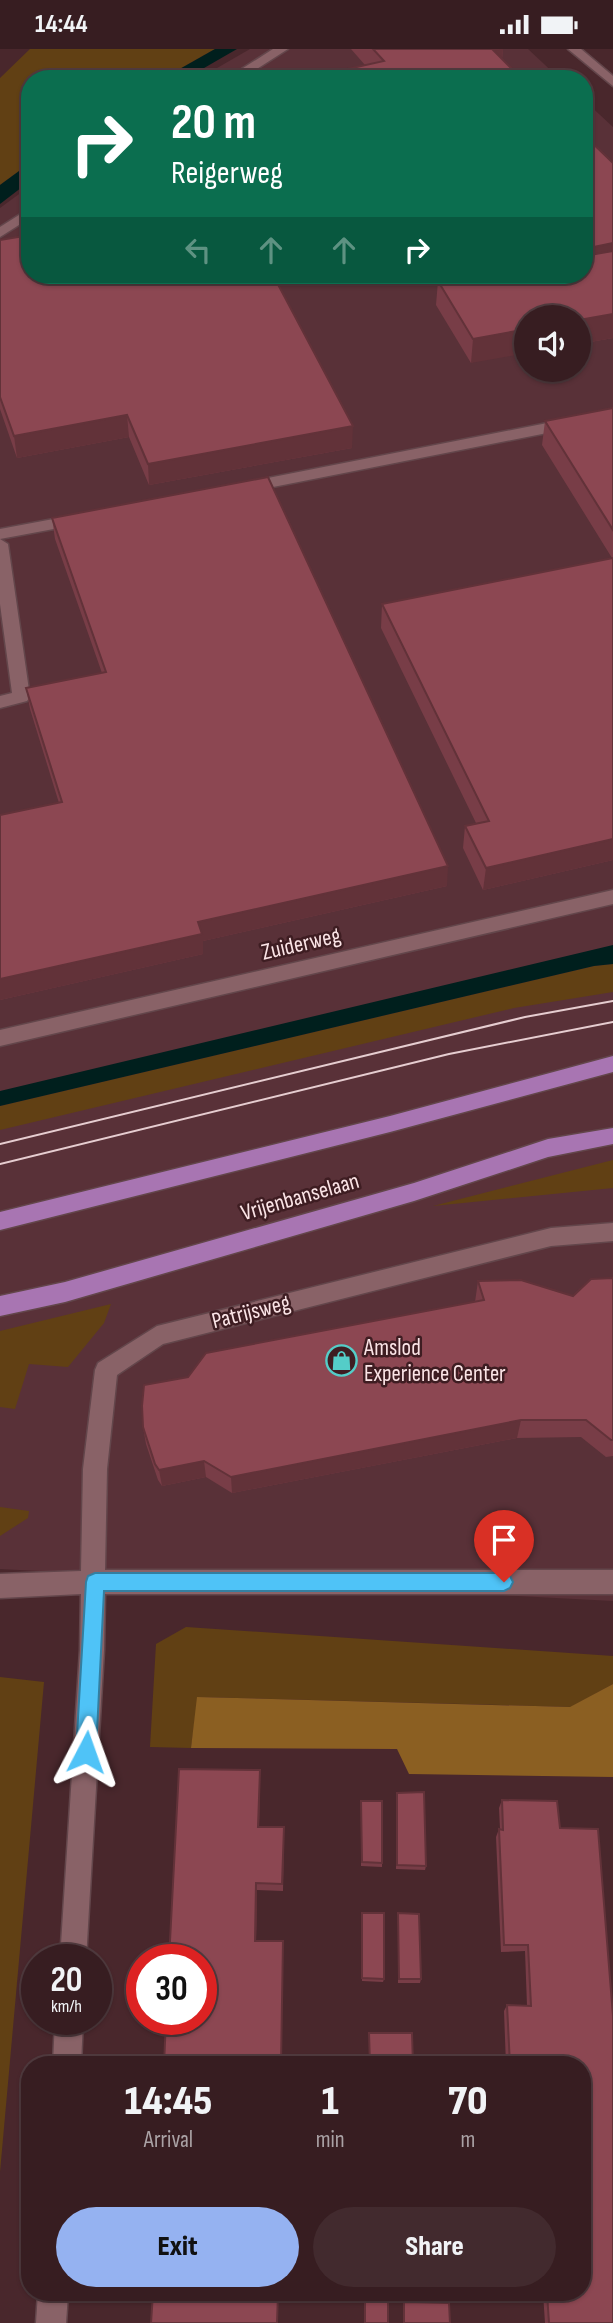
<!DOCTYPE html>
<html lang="en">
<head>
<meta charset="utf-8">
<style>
	body { margin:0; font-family:"Sofia Sans Condensed",sans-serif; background:#422a2e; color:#f1f3f6; height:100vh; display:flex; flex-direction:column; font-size:26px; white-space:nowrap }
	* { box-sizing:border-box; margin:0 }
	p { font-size:23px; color:#aaa2a5 }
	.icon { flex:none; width:38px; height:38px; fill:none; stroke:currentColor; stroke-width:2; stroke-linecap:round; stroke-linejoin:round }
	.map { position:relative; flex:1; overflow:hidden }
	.drawer { position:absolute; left:21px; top:2007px; width:570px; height:245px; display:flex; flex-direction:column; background:#371d21; border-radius:28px; box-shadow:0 2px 5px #0004,0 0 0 2px #513b3f }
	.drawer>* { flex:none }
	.top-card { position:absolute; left:21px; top:21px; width:572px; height:214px; border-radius:28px; box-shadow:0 2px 5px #0004,0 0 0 2px #513b3f; background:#0b6e4f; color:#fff; overflow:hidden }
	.controls { position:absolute; left:514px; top:256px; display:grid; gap:14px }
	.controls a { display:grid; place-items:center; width:77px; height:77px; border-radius:50%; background:#371d21; box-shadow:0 2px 5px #0004,0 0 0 2px #513b3f; font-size:35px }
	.speed { position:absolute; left:21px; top:1895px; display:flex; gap:14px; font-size:35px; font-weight:700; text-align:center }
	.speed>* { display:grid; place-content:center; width:91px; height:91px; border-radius:50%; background:#371d21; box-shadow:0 2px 5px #0004,0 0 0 2px #513b3f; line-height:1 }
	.speed small { font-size:18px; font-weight:400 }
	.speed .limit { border:10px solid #d22; background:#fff; color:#111 }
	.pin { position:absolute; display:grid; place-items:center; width:60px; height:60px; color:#fff; margin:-72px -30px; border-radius:50% 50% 50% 0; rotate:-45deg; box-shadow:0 0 7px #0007 }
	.pin .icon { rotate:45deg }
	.me { position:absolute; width:77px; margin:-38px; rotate:4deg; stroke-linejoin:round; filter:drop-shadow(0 0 5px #0008) }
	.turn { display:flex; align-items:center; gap:24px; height:147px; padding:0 35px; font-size:32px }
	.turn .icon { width:91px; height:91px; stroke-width:2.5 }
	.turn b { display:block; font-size:49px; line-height:60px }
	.lanes { display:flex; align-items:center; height:66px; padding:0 35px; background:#0003; justify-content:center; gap:35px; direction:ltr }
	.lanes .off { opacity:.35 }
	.eta { display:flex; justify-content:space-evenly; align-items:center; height:119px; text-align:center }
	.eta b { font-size:42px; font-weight:800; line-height:49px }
	.action { display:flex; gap:14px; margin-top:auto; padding:14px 35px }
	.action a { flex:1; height:80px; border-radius:42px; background:#95b2f1; color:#111; font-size:28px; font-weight:800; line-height:80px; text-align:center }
	.action a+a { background:#422a2e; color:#f1f3f6 }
	.status { display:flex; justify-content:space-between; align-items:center; height:49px; padding:0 35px; background:#371d21; direction:ltr }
	.status svg { height:19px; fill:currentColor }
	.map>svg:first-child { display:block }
	.built { fill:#593138; fill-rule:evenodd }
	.green { fill:#614014 }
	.forest { fill:#8b5f22 }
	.water { fill:#001f1d }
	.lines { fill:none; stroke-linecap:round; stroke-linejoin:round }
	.minor-casing { stroke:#63464b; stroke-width:3 }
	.major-casing { stroke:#63464b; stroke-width:3 }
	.minor { fill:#896267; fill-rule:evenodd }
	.major { fill:#a875b2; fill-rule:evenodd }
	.tram { stroke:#e6cdd0; stroke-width:2 }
	.wall { fill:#783d47 }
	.shaded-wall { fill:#623239 }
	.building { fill:#8c4752; stroke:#623239; stroke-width:2 }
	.route { fill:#4fc3f7; stroke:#337fa1; stroke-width:2 }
	.labels { text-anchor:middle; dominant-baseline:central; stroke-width:5; stroke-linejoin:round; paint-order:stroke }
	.street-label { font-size:23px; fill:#fbe4e6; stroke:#3e1d22 }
	.poi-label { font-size:23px; fill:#fbe4e6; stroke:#3e1d22; text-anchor:start }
</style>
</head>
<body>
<div class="status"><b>14:44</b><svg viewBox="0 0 49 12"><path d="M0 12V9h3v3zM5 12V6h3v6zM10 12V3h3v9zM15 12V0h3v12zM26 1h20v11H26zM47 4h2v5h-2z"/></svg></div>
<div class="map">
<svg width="613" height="2274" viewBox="0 0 613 2274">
	<rect width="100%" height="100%" fill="#49272c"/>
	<g class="built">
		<polygon points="250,0 528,0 560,30 198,30"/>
		<path d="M585,52L613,78V1552L0,1520V159L30,137V226H584ZM527,268H579V320H527Z"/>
	</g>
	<g class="green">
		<polygon points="30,0 215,0 162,30 30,30 30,114 0,136 0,29"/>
		<polygon points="613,915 613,943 514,959 0,1081 0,1057 594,917"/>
		<polygon points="613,1111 613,1139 433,1157"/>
		<polygon points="111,1255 104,1274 68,1318 29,1315 15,1360 0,1358 0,1282"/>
		<polygon points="0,1458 29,1462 28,1469 0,1487"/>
		<polygon points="186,1578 613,1607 613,1635 571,1658 198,1648 191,1699 150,1698 156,1595"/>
		<polygon points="0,1628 44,1633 0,2123"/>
	</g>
	<polygon class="forest" points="613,1635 613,1728 409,1725 397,1700 191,1699 197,1648 570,1658"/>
	<g class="water">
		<polygon points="215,0 237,0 185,30 162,30"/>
		<polygon points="30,114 30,132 0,155 0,136"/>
		<polygon points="613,896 613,915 594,917 0,1057 0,1042"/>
	</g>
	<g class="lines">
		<defs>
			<g id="minor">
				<polygon points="273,0 288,0 241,30 226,30"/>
				<polygon points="568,0 581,0 613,27 613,37"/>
				<polygon points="30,159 30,169 0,188 0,178"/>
				<polygon points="613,361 613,371 243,444 235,439 243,434"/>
				<polygon points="80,465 86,466 88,470 86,474 0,490 8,495 30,648 27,652 0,659 0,647 12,644 0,555 0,480"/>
				<polygon points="613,841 613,855 0,997 0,981"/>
				<polygon points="613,1174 613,1192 551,1197 163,1295 117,1326 107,1420 105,1521 613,1521 613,1545 105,1545 104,1601 86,1911 60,1911 80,1601 81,1545 0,1549 0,1525 81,1522 83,1420 95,1321 98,1314 157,1277 551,1179"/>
				<polygon points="55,1970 83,1970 81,2016 53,2016"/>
				<polygon points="38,2244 68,2244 66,2274 36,2274"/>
			</g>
			<g id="major">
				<polygon points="613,1007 613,1023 390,1083 0,1181 0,1163 390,1067"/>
				<polygon points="613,1079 613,1095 548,1108 414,1152 65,1253 0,1267 0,1247 65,1233 414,1134 548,1090"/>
			</g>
		</defs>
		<use href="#minor" class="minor-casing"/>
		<use href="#major" class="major-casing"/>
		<use href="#minor" class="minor"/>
		<use href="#major" class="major"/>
		<g class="tram">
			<polyline points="0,1095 525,968 613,952"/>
			<polyline points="0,1115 449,1005 613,973"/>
		</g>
	</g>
	<g class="wall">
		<polygon points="351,0 503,0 502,10 365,16"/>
		<polygon points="613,114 613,289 579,295 579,268 471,314 436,256 438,232 584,226"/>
		<polygon points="0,191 352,399 149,436 129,388 17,409 0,360"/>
		<polygon points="613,359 613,811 483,841 463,799 465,777 476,774 381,579 382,555 612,509 542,396 545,372"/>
		<polygon points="52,469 447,837 203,892 203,905 0,951 0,766 59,754 30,660 26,639 102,624 55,490"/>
		<polygon points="613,1229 613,1407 606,1408 581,1388 517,1389 232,1444 206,1428 162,1437 158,1431 146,1395 143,1378 188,1328 475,1253 478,1232 573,1247"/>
		<polygon points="260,1721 259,1778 284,1786 283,1842 257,1841 256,1892 164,2016"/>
		<polygon points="397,1744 426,1817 425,1821 396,1820"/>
		<polygon points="502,1751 560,1779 613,2274 545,2274 543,2244 583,2244 583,2016 506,2016 504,1962 507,1956 527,1957 525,1902 501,1903 496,1788 499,1780 500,1780 499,1759"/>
		<polygon points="361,1752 382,1814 382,1818 361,1817"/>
		<polygon points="398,1864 421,1930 420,1934 398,1934"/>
		<polygon points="361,1868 384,1930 383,1933 362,1932"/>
	</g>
	<g class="shaded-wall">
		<polygon points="499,0 503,0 501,23 493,1"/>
		<polygon points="613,194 613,217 584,223 584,200"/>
		<polygon points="613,265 613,289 579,295 579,271"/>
		<polygon points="527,280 527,304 471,314 473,290"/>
		<polygon points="127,366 129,388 17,409 14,387"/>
		<polygon points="353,377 352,399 149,436 148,415"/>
		<polygon points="613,790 613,811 483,841 486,819"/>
		<polygon points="448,817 447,837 203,892 203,905 0,951 0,930 198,873"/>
		<polygon points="521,1371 517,1389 232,1444 231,1428"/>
		<polygon points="204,1412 206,1428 162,1437 159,1421"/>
		<polygon points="260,1721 260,1730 259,1785 258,1778"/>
		<polygon points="256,1834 257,1841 256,1898 255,1892"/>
	</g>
	<g class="building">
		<polygon points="373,0 499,0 493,1 522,30 303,30 384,12"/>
		<polygon points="584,86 613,114 613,194 584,200"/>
		<polygon points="30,186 30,226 273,226 353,377 148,415 127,366 14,387 0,348 0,191"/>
		<polygon points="613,202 613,265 579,271 579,268 527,268 527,280 473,290 438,232 473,226 584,226 584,207"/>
		<polygon points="613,359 613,481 545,372"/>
		<polygon points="268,428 448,817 198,873 202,885 0,930 0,766 62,753 26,639 106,623 52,469"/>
		<polygon points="613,509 613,790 486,819 465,777 489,772 382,555"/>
		<polygon points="613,1229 613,1391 611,1391 586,1371 521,1371 231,1428 204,1412 159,1421 155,1415 143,1378 142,1357 144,1336 188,1328 206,1304 484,1251 478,1232 521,1231 573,1247 591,1230"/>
		<polygon points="179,1720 260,1721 258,1778 284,1778 282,1835 256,1834 255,1892 283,1892 281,2016 164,2016 166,1970 201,1970 201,1911 169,1911"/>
		<polygon points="424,1743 426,1817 397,1816 397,1744"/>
		<polygon points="502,1751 557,1752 560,1779 598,1780 613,1967 613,2274 549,2274 547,2244 583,2244 583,2016 510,2016 507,1956 531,1957 528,1896 504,1896 499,1780 503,1781"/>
		<polygon points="361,1752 382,1752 382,1814 362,1813"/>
		<polygon points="362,1864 384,1864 384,1930 362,1929"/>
		<polygon points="398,1864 419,1865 421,1930 399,1930"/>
		<polygon points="369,1984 412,1984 413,2016 370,2016"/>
		<polygon points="153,2244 278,2244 277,2274 151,2274"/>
		<polygon points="365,2252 388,2253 388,2274 365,2274"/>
		<polygon points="404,2253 449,2254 450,2274 404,2274"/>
	</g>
	<polygon class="route" points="95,1524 504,1524 510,1527 513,1533 510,1539 504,1542 104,1542 96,1703 93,1709 86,1712 79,1709 76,1703 86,1533 88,1527"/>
	<defs>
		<symbol id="shop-ring" viewBox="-11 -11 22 22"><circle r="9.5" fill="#3e1d22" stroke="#54cdc8" stroke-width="1.5"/><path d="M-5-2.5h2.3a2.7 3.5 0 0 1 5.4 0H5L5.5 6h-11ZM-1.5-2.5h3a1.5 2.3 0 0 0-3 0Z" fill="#54cdc8"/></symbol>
	</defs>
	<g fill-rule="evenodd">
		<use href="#shop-ring" x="324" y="1294" width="35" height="35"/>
	</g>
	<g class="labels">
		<g class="street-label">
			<text transform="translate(301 895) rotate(-13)">Zuiderweg</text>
			<text transform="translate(300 1148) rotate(-16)">Vrijenbanselaan</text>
			<text transform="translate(251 1263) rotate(-14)">Patrijsweg</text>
		</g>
		<g class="poi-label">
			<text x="364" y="1299">Amslod<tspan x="364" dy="26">Experience Center</tspan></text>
		</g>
	</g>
</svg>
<div class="controls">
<a><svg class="icon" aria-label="sound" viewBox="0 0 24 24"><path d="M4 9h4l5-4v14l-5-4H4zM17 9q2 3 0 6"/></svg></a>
</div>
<div class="speed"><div>20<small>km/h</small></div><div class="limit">30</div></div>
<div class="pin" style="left:504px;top:1533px;background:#d93025"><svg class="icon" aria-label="arrive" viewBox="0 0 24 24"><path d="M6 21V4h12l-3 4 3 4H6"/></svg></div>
<svg class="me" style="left:86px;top:1703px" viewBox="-20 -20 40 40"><path d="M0-17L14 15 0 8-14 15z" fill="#4fc3f7" stroke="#fff" stroke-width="4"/></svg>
<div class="top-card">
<div class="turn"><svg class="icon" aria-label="right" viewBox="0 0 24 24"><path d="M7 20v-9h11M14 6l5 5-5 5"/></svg><div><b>20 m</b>Reigerweg</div></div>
<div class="lanes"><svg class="icon off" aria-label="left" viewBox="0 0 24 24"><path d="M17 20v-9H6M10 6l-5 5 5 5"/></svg><svg class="icon off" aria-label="ahead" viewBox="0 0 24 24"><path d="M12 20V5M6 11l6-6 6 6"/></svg><svg class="icon off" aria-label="ahead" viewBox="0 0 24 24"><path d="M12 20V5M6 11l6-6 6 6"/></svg><svg class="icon" aria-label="right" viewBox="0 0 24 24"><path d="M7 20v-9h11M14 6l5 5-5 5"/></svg></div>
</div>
<section class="drawer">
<div class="eta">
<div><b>14:45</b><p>Arrival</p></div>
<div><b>1</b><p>min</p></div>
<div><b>70</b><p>m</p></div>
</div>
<div class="action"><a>Exit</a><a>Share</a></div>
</section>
</div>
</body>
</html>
